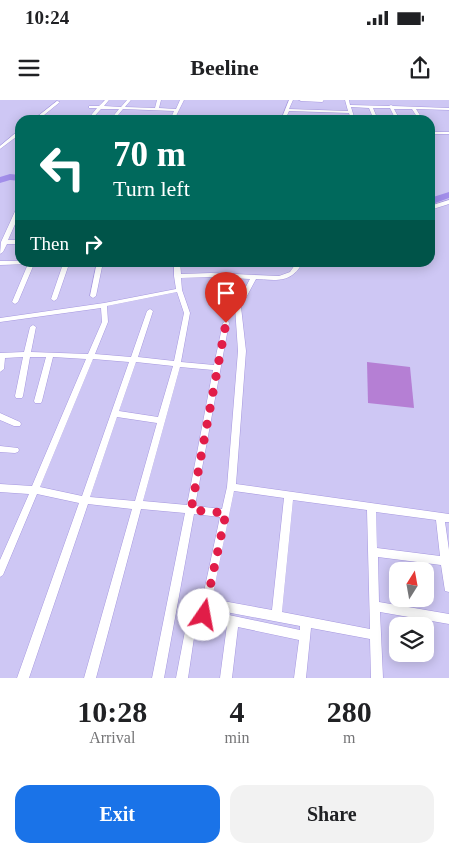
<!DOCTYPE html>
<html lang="en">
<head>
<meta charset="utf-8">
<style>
	body { margin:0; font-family:Georgia,serif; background:#f2f2f2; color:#202124; height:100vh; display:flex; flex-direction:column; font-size:19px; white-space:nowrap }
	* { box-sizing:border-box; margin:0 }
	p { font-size:16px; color:#757577 }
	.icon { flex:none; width:28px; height:28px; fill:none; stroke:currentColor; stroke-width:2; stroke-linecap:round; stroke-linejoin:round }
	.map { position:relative; height:578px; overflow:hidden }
	.details { display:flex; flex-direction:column; background:#fff; flex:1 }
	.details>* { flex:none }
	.hud { position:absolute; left:15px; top:15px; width:420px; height:152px; border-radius:15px; box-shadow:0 2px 12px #0003; background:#00695c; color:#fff; overflow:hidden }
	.needle { width:32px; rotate:11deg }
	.tools { position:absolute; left:389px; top:462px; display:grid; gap:10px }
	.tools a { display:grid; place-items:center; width:45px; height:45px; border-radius:10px; background:#fff; box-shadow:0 2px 12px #0003; font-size:25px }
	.pin { position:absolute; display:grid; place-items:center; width:42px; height:42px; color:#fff; margin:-51px -21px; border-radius:50% 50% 50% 0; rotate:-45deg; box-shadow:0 0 5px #0007 }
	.pin .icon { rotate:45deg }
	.me { position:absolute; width:55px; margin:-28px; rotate:12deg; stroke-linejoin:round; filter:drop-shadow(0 0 4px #0008) }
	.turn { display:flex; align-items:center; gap:18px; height:105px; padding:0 15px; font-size:22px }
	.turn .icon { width:65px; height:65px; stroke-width:2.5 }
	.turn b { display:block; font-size:35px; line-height:42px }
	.then { display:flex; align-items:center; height:48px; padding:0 15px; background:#0003; gap:10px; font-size:19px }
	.eta { display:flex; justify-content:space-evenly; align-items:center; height:85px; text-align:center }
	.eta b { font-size:30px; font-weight:700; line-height:35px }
	.action { display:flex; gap:10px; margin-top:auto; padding:10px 15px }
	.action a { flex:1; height:58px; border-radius:15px; background:#1a73e8; color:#fff; font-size:20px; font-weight:700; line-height:58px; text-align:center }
	.action a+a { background:#f2f2f2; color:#202124 }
	.status { display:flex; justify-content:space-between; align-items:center; height:35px; padding:0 25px; background:#fff; direction:ltr }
	.status svg { height:14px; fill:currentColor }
	header { display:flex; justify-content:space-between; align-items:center; height:65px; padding:0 15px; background:#fff; font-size:22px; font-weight:700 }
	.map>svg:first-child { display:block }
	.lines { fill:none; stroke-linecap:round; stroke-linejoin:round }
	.river { fill:#a28eea; fill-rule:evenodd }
	.building { fill:#b57fd4 }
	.minor-casing { stroke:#a698df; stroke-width:1 }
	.minor { fill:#fff; fill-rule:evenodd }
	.route { stroke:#e11d48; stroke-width:9; stroke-dasharray:0 16.2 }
</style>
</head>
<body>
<div class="status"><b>10:24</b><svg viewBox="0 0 49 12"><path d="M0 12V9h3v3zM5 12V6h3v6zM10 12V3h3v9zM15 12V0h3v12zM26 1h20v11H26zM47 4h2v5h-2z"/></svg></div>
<header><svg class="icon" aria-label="menu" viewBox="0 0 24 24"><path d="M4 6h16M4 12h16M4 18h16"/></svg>Beeline<svg class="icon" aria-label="share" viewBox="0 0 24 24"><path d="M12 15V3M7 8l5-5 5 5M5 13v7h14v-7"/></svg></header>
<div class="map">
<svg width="449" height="578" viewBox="0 0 449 578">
	<rect width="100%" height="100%" fill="#cec7f4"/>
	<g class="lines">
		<g class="river">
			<polygon points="10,74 20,75 20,81 10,80 0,83 0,77"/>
			<polygon points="449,92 449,98 430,105 430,98"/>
		</g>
	</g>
	<polygon class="building" points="367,262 410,267 414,308 368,303"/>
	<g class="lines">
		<defs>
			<g id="minor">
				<polygon points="105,0 109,0 104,6 121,7 127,0 131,0 125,7 155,8 157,0 161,0 159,8 176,9 180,0 184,0 174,20 170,20 174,11 123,9 114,20 110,20 119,9 101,9 91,20 87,20 97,8 89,8 89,6 99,6"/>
				<polygon points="289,0 293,0 289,9 348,11 345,0 349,0 350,5 389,6 391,5 393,6 449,8 449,10 416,9 423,20 419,20 412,9 394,9 400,20 396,20 390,8 373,8 378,20 374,20 369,8 351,7 355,20 351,20 349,13 289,11 285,20 281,20"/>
				<polygon points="299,0 323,0 324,1 322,2 301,1"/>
				<polygon points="57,1 60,2 38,20 33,20"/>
				<polygon points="18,31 20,31 20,34 0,49 0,46"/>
				<rect x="430" y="32" width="19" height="2"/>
				<polygon points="449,100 449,104 430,110 430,106"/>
				<polygon points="20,105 20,113 8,140 20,140 20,144 7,144 3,152 0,154 1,142 17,107"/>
				<polygon points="0,161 20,161 20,162 90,162 87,164 69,164 57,199 54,201 51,199 63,164 34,164 18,202 15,204 12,202 28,164 0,165"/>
				<polygon points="97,162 103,162 96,196 93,198 90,196"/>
				<path d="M174,162H180L181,174L211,173L279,176L290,172L297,162H303C291,184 277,180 256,179L241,207L246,251L236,384L449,414V422H445L449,450V492L445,491L441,465L378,457L379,502L449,514V524L380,512L383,578H371L370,539L311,528L306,578H294L299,540L238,527L232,578H220L227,525L204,520L200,519L199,515L220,417L194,414L164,578H152L185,413L141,409L96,578H84L132,409L88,404L29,578H17L79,403L37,394L3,475L0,477V460L29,394L0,392V384L32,386L86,259L53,257L42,301L41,303H35L34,301L46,257H30L23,296L22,298H16L15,296L23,257L5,258L4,269L0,272V253L24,252L30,227L33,225L36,227L31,252L88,254L102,222L101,208L0,222V218L104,203L176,189L174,176ZM211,177L250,179L235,207L238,251L227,387L222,409L195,406L229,223L228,221H226L223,223L214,265L181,262L190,213L182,190L181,178ZM177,192L184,213L174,261L138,257L153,211L150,209L147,211L131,257L95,254L108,222L107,206ZM93,259L129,262L82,396L40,387ZM136,262L173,266L158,317L119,311ZM180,267L213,270L187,405L143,401ZM117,317L157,323L135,401L90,397ZM234,391L284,398L272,510L212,499ZM293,400L367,410L370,529L282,512ZM376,412L436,420L440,456L377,448ZM210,509L300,526V530L210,511Z"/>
				<polygon points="0,313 20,322 21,324 20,326 14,326 0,320"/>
				<polygon points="0,346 18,348 19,350 18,352 15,353 0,352"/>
				<polygon points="190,526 194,527 195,531 188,578 176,578 185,531 186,527"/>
			</g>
		</defs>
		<use href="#minor" class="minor-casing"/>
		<use href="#minor" class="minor"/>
	</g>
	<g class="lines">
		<polyline class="route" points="204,515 226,413 191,410 226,223"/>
	</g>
</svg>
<div class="tools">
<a><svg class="needle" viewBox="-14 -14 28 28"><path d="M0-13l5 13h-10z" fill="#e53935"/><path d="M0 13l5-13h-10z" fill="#757577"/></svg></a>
<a><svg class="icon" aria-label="layers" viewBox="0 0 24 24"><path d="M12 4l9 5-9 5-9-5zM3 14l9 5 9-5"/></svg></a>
</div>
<div class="pin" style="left:226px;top:223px;background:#d93025"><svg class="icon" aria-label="arrive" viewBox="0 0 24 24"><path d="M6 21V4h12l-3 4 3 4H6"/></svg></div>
<svg class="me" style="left:204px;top:515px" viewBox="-20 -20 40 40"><circle r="19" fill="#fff"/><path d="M0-13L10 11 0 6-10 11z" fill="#e11d48"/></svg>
<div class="hud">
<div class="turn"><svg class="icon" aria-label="left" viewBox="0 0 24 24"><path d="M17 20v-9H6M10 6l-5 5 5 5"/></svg><div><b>70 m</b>Turn left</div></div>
<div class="then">Then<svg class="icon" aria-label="right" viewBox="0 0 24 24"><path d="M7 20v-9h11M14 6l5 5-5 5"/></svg></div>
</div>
</div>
<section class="details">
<div class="eta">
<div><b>10:28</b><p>Arrival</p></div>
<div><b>4</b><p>min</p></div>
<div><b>280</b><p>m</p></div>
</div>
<div class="action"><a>Exit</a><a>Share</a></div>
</section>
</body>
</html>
